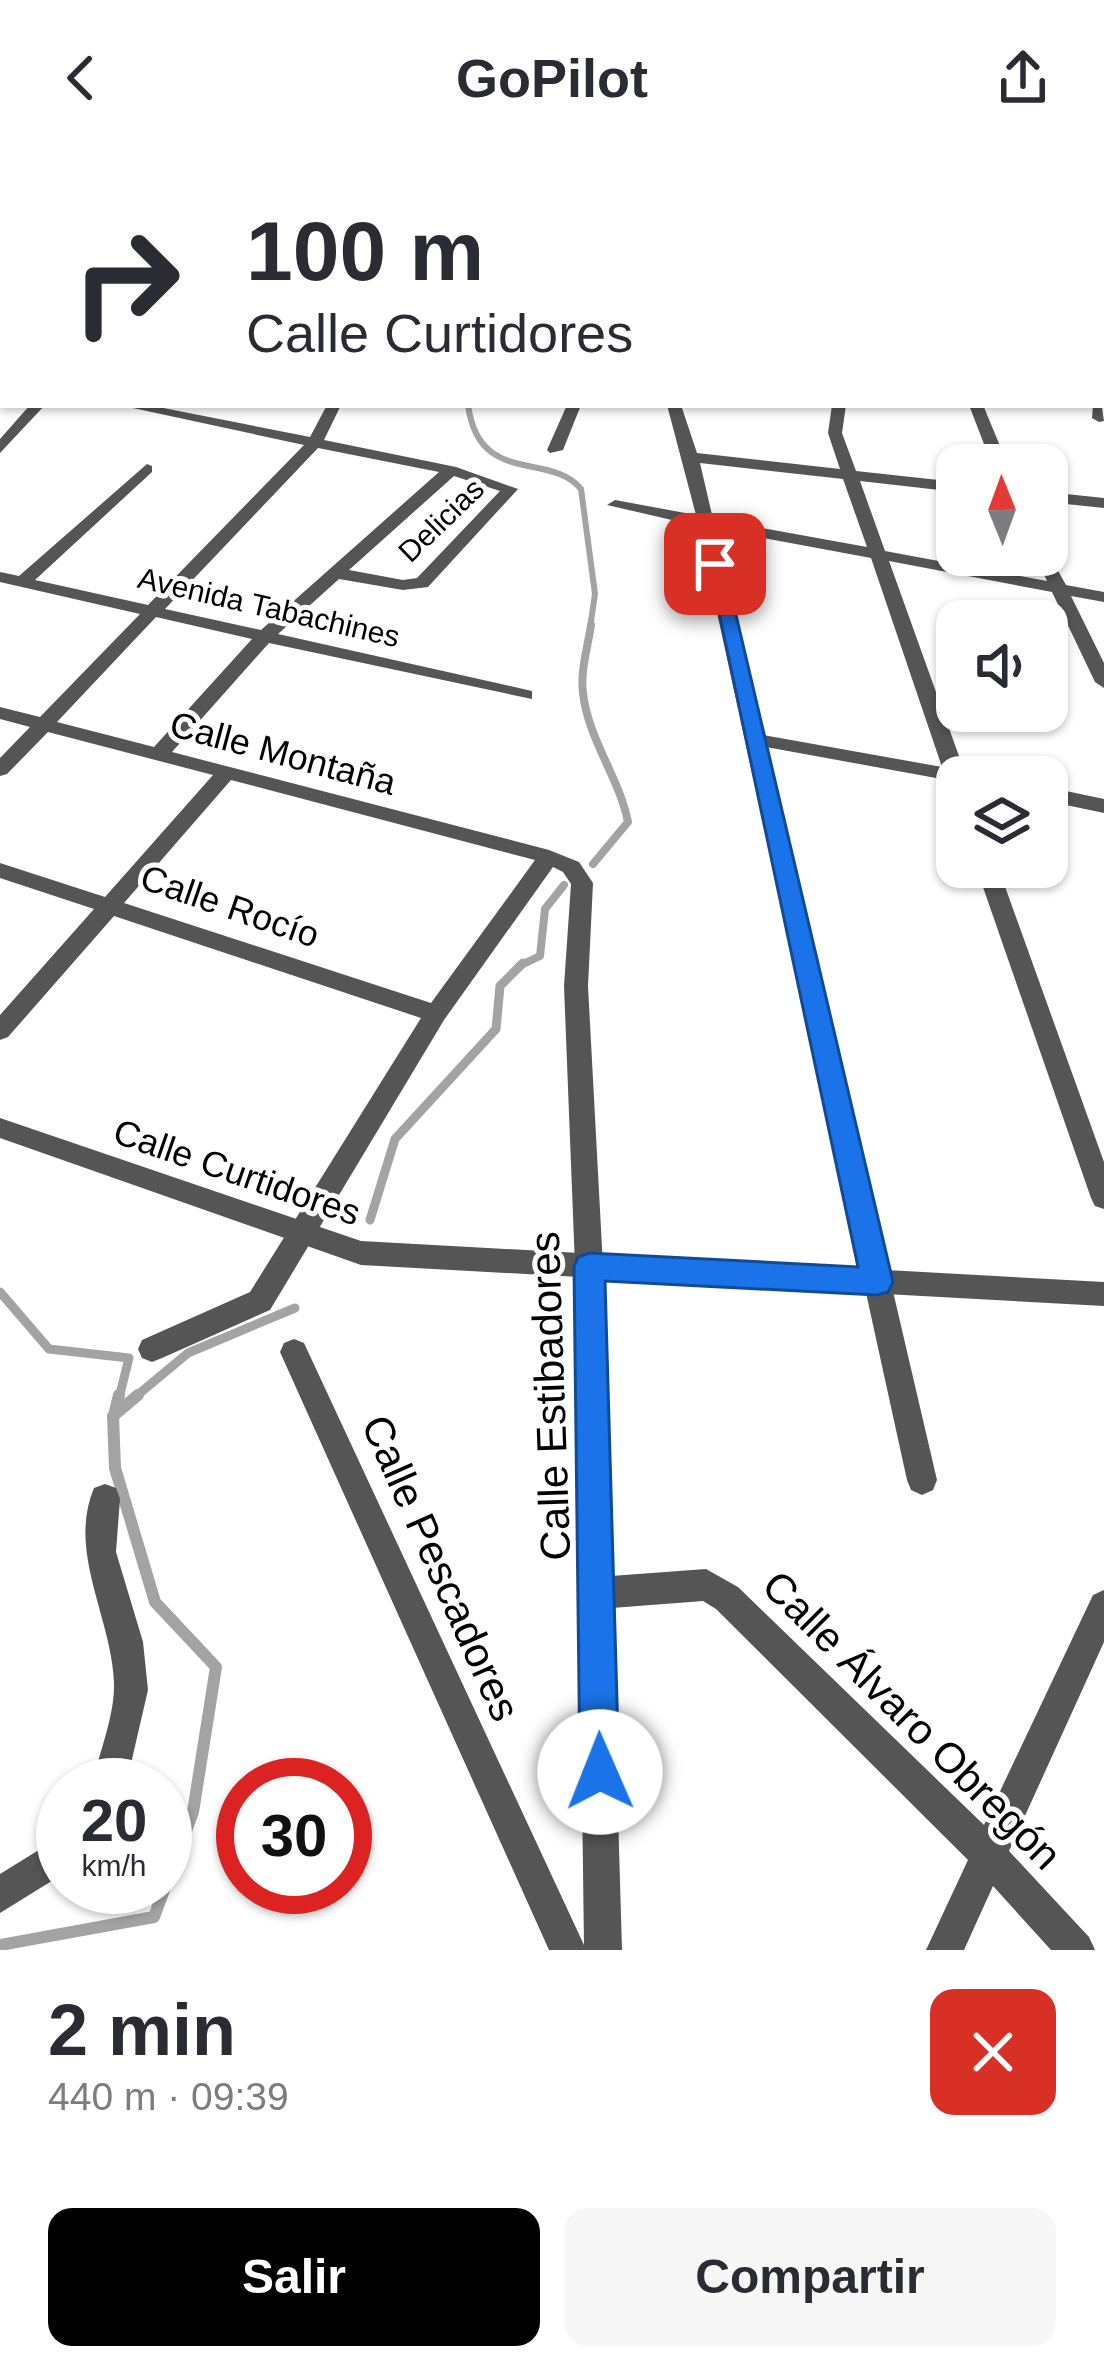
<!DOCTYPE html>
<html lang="es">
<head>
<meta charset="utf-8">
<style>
	body { margin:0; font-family:Helvetica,sans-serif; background:#f7f7f7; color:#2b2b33; height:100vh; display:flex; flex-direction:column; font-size:45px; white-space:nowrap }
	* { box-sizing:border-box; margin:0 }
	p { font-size:39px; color:#7c7c81 }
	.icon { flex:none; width:66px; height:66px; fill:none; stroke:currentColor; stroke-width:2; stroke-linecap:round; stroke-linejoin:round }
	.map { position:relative; height:1794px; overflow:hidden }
	.drawer { display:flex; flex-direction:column; background:#fff; flex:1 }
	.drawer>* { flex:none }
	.banner { position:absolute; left:0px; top:0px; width:1104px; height:252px; box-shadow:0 3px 9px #0004; background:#fff; color:#2b2b33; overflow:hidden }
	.needle { width:78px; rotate:359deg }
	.fabs { position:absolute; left:936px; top:288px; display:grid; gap:24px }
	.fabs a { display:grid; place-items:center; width:132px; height:132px; border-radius:24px; background:#fff; box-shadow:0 3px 9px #0004; font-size:60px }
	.speed { position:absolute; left:36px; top:1602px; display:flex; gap:24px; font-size:60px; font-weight:700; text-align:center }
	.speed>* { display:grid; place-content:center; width:156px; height:156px; border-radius:50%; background:#fff; box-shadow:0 3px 9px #0004; line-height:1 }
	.speed small { font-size:30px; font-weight:400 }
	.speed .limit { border:18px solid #d22; background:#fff; color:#111 }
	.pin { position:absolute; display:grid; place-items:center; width:102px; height:102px; color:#fff; margin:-51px; border-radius:24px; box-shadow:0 6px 18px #0006 }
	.me { position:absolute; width:132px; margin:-66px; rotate:359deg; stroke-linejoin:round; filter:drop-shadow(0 0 9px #0008) }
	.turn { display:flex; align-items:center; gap:42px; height:252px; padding:0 48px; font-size:54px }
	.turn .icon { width:156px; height:156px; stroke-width:2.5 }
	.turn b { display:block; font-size:84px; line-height:102px }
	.round { display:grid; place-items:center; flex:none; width:126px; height:126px; border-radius:24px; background:#f7f7f7 }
	.overview { display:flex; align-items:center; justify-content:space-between; height:204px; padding:0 48px }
	h1 { font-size:72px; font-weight:700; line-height:90px }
	.cta { display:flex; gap:24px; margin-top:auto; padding:24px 48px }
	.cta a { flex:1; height:138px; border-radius:24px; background:#000; color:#fff; font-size:48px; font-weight:700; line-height:138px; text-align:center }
	.cta a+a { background:#f7f7f7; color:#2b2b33 }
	header { display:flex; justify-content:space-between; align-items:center; height:156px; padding:0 48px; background:#fff; font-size:54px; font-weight:700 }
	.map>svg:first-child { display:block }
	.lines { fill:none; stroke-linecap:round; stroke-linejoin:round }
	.stream-far4 { stroke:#a3a3a3; stroke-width:4.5 }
	.stream-far3 { stroke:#a3a3a3; stroke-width:6 }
	.stream-far2 { stroke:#a3a3a3; stroke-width:8 }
	.stream-far1 { stroke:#a3a3a3; stroke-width:9 }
	.stream { stroke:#a3a3a3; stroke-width:12 }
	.minor { fill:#555; fill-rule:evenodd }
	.tertiary { fill:#555; fill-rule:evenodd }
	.route { fill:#1a73e8; stroke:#114b97; stroke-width:3 }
	.labels { text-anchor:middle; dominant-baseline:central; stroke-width:10; stroke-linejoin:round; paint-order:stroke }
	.far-street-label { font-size:30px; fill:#000; stroke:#fff }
	.street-label { font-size:36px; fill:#000; stroke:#fff }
	.near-street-label { font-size:42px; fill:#000; stroke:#fff }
</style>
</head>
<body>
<header><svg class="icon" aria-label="back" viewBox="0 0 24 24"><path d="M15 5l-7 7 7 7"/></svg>GoPilot<svg class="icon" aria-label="share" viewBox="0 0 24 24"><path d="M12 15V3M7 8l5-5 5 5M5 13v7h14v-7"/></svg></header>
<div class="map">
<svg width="1104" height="1794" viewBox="0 0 1104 1794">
	<rect width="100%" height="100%" fill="#fff"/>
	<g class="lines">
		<polyline class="stream-far4" points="427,3 431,0"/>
		<path class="stream-far3" d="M468,249C479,331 550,295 581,333L595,438L590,472"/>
		<g class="stream-far2">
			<path d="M591,469C588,490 580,516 583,537C588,583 619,621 628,666L593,708"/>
			<polyline points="519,810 540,800 545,753 564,729"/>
		</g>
		<g class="stream-far1">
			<polyline points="370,1064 395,983 496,873 500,830 523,807"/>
			<polyline points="0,1136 49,1193 129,1202 119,1242"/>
			<polyline points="134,1242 188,1197 295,1152"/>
		</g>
		<g class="stream">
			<polyline points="114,1260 119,1239"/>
			<polyline points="0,1789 154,1761 193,1656 216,1511 155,1446 115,1312 113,1260 138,1239"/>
		</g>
		<g class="minor">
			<rect x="994" y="0" width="10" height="3"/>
			<rect x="1087" y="0" width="10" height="3"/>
			<rect x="0" y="39" width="3" height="7"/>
			<rect x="1101" y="52" width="3" height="6"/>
			<rect x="1101" y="70" width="3" height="8"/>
			<rect x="1101" y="93" width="3" height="8"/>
			<rect x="1101" y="136" width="3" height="8"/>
			<polygon points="1104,202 1104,231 1101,231 1101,203"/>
			<polygon points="1101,245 1104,265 1099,266 1092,262 1093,249 1101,249"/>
			<path d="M119,249H148L310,281L327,249H341L324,284L456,311L518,333L428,431L403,434L339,423L278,478L532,535V543L269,487L172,596L549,694L579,706L593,727L588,830L603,1110L611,1420L706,1413L738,1431L984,1669L1093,1439L1104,1434V1486L1009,1695L1089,1781L1095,1794H1051L993,1730L964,1794H926L968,1704L716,1453L703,1445L612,1452L622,1794H549L280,1196L284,1187L294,1183L304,1187L584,1789L575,1110L564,830L571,728L563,716L553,711L444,864L270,1154L162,1202L152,1206L142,1202L138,1193L142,1184L250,1136L421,862L114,760L8,881L0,884V859L94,753L0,722V707L105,741L213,619L48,576L7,618L0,620V602L30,571L0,563V551L40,561L140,458L0,426V416L19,420L147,308L152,310V316L35,424L148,449L304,289ZM318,292L439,316L261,474L165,453ZM454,320L500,335L417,422L403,424L349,414ZM156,461L252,483L154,591L57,566ZM231,624L535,704L431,847L124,747Z"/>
			<polygon points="567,249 581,249 563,294 550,297 547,294"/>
			<path d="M667,249H681L697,297L840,313L828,277L832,249H846L842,277L856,315L957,326V336L860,325L885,395L1047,425L1035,399H1047V395L1066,429L1104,436V446L1071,440L1104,507V532L1095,526L1052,436L889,405L964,614L975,621H957V630L947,624L766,591L937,1324L933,1334L922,1339L911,1334L907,1324L698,370L607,349L615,344L696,359ZM700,307L843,323L867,391L713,363ZM715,373L871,402L942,611L763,579Z"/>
			<polygon points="969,249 983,249 1008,309 992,309"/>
			<polygon points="1047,336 1104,342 1104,352 1047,346"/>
			<polygon points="1047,631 1104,643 1104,657 1047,645"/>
			<polygon points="976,711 998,711 1104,1006 1104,1053 1095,1050 1091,1042"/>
			<path d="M105,1328L116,1332L120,1343L116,1396L143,1486L148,1534L126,1629H92C99,1597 115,1559 114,1527C112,1462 67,1396 94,1332Z"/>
			<polygon points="63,1679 63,1718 0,1757 0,1718"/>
		</g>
		<g class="tertiary">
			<polygon points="30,249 45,249 0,297 0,283"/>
			<polygon points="0,962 361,1085 1104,1126 1104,1150 361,1109 0,982"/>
		</g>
	</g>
	<polygon class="route" points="708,404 724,408 893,1126 888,1136 877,1139 605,1125 619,1616 614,1629 600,1635 586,1629 580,1616 574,1111 578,1101 589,1097 858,1111"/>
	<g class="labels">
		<g class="far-street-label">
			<text transform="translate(441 364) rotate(-44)">Delicias</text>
			<text transform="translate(269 451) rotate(13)">Avenida Tabachines</text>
		</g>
		<g class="street-label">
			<text transform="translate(283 597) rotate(15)">Calle Montaña</text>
			<text transform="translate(230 750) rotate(19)">Calle Rocío</text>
			<text transform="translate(237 1016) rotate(19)">Calle Curtidores</text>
		</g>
		<g class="near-street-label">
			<text transform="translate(550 1240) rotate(-92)">Calle Estibadores</text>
			<text transform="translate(441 1412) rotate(66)">Calle Pescadores</text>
			<text transform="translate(912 1564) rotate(45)">Calle Álvaro Obregón</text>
		</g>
	</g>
</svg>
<div class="fabs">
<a><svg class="needle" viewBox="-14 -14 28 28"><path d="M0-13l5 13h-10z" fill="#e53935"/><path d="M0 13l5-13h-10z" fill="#7c7c81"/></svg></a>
<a><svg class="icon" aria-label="sound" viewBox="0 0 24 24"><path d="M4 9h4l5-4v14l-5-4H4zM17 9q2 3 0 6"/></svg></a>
<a><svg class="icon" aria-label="layers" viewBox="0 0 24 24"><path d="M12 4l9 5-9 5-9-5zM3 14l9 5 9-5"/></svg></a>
</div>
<div class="speed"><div>20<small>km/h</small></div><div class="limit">30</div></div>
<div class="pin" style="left:715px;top:408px;background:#d93025"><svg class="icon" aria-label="arrive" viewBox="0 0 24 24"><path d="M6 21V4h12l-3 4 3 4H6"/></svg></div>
<svg class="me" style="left:600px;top:1616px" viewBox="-20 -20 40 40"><circle r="19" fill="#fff"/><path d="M0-13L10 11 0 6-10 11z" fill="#1a73e8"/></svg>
<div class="banner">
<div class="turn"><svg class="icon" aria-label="right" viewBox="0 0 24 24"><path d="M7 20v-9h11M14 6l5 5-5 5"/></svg><div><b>100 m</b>Calle Curtidores</div></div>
</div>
</div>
<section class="drawer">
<div class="overview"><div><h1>2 min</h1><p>440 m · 09:39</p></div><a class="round" style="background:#d93025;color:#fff"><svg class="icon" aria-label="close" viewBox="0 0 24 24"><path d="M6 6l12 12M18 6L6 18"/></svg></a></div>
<div class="cta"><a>Salir</a><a>Compartir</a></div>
</section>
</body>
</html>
